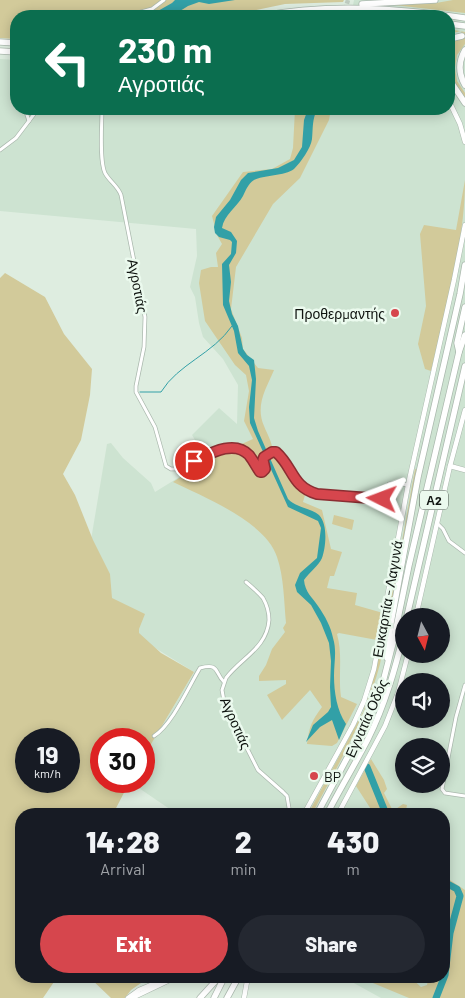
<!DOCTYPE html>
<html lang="en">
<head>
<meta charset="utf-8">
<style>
	body { margin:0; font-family:Barlow,sans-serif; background:#242831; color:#f1f3f6; height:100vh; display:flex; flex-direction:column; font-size:19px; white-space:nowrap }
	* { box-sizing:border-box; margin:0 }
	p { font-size:16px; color:#9ea1a6 }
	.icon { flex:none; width:28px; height:28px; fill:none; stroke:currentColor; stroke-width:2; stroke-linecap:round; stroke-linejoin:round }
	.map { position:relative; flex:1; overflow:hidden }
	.details { position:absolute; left:15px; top:808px; width:435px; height:175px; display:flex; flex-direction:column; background:#171b24; border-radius:20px; box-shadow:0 2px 12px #0003 }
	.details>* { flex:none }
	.top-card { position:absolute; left:10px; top:10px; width:445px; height:105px; border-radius:20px; box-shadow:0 2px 12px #0003; background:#0b6e4f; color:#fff; overflow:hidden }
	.needle { width:32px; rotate:173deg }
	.controls { position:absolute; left:395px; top:608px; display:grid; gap:10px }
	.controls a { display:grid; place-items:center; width:55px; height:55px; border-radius:50%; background:#171b24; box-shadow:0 2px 12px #0003; font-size:25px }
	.speed { position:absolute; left:15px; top:728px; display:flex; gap:10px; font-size:25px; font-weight:700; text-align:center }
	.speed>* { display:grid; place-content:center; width:65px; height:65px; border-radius:50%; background:#171b24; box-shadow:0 2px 12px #0003; line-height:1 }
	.speed small { font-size:12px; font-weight:400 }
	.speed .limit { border:8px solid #d22; background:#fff; color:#111 }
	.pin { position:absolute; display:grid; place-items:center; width:42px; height:42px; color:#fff; margin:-21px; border:2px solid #fff; border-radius:50%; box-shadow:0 1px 5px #0007 }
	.me { position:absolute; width:55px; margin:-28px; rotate:273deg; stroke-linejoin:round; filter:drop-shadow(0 0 4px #0008) }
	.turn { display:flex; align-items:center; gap:18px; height:105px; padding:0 25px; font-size:22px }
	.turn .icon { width:65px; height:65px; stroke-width:2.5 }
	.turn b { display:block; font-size:35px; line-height:42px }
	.eta { display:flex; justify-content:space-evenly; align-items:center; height:85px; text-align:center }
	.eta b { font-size:30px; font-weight:800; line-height:35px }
	.primary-button { display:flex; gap:10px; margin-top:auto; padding:10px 25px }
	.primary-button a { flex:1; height:58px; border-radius:30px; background:#d6464d; color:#fff; font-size:20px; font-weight:800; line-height:58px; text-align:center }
	.primary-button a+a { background:#242831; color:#f1f3f6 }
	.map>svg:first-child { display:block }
	.built { fill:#cde3d1; fill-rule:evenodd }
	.green { fill:#d2ca9a; fill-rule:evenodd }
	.water { fill:#32a0a7 }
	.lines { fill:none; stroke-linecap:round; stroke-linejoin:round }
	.stream { stroke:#32a0a7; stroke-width:1 }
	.river { stroke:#32a0a7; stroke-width:7 }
	.secondary-tunnel { stroke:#bfccc1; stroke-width:4.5; stroke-dasharray:4.5 2; stroke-linecap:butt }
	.street-casing { stroke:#abb9ae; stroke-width:4.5 }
	.secondary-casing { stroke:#abb9ae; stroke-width:5.5 }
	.highway-casing { stroke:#abb9ae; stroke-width:7 }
	.street { stroke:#fff; stroke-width:3 }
	.secondary { stroke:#fff; stroke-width:4.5 }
	.highway { stroke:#fff; stroke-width:5.5 }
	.route-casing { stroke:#8b2e32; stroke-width:12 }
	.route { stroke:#d6464d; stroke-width:9 }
	.poi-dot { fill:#d6464d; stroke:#ebfaee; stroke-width:2 }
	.labels { text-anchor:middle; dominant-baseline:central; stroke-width:5; stroke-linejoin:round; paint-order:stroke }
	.shield { fill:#ebfaee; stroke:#515953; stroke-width:1 }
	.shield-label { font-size:12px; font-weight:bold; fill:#0f1410 }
	.street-label { font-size:14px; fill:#0f1410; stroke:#ebfaee }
	.poi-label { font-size:14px; fill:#0f1410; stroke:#ebfaee; text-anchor:end }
</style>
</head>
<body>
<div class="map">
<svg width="465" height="998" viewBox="0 0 465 998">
	<rect width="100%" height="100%" fill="#deede0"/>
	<path class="built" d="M354,0H465V998H381L341,976H444V814H177L130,782L144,781V756L194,672L131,633L87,564L107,444L111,443L123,458L151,483L155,492L207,460L192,435L219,408L237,424L238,385L223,359L203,337L199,323L195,297L190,287L197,256L196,229L0,211V59L16,60V109H449V16H351ZM404,616H441V654H404ZM404,681H441V719H404ZM404,746H441V784H404Z"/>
	<g class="green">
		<polygon points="0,0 344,0 343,2 285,4 227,16 16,16 16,39 0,38"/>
		<polygon points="453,0 465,0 465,13 394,5 436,3"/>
		<polygon points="449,29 465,32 465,44 457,55 455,68 457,81 465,93 465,98 449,76 449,41 462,37 461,31 449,34"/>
		<path d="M295,109H331L329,120L300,178L273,204L236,267L231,309L242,338L243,349L258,368L274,370C266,389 255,405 264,426C268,436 273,443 273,455C287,463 294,483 305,495L303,502L322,510L331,549L342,552L334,576H330L327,588L357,593L355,605L383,613L377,640L339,633L337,634C343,655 338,675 341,697L357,704L337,743L332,746L307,744C309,727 312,720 322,707L310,690L282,720L267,695L286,684V680L259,681V676L266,665L272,649L285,632L283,628L286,623C284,602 284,577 277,557C266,522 204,497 173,482L208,459L253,439L244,421L249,391L246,375L235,365L205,321L199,283L201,270L211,267H218L216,253L222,244L217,235L212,216L243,172L272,169L290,159L293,148Z"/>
		<path d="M465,180C465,243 445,309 431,371L425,369L418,344L426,306L420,234L424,225L456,230Z"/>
		<path d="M5,273L45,297L64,334L92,369L90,395L81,440L63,474L75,495L93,540L110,574L112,598L145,614L139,629V633L161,653L194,672L144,756V739H101V781H130L113,814H21V976H58L43,998H0V278ZM26,739H69V781H26Z"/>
		<path d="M415,469L417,470L380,664C366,718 338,765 312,814H308L363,712L371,689L396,574Z"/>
		<polygon points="334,515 354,520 352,530 332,524"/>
		<polygon points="371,759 384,780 387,789 384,793 393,811 403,804 407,805 406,810 399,811 399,814 374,814 356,786"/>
		<polygon points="444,876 465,890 465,998 409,998 356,976 409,976 421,987 427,985 429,976 444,976 444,923 447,911 444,906"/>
		<polygon points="88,976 151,976 131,990 125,998 111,998"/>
	</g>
	<g class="water">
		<polygon points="175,0 235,0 209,4 199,2 188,6 172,16 149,16 172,3"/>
		<path d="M308,109H317C312,121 313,127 312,139C311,148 301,162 294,169C285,176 263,175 254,180C248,184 246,190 243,196C237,207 224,215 222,228L231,232L237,241L236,253L229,265L231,282L229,301L232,314L238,326L243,349L247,355L254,360L256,379L254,418L258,431L288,499C297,508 311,508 319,515C328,524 326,547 322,558C319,565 309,573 304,580C305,592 312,597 318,606C325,616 331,627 333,638C337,651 334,662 334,676C334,692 337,711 346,724L339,740L332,720L320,727L306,742L313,725L328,712L331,707L330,687L331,661L329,643L321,623L311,605L297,592L295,585L300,573L317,558L321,528L318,521L288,507L250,423L249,407L252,380L249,366L238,353L234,331L223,305L222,264L231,254L232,242L230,240L219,237L215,233L214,227L216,217L230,200L241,180L248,173L278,168L294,160L302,147L304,120Z"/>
	</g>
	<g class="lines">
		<path class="stream" d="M140,392H161C178,364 213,354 232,326"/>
		<g class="river">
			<polyline points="367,767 386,814"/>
			<polyline points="436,998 445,975 450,933 460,896 457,889 444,882"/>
		</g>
		<polyline class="secondary-tunnel" points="343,16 348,0"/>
		<defs>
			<g id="street">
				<polyline points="78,14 82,16"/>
				<polyline points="126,16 152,9 164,0"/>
				<polyline points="25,109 29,121"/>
				<path d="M102,109C102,124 99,160 105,173C109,181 118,186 121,195L145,317L144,347L136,386V392L155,427L166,466L171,469H176C195,463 230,435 249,455C253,460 256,466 260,472H262L265,469C263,459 264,452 276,452C287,462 291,477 301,486C312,497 364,498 381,499L383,498L389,484L395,483L408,485"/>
				<polyline points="0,150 16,138 38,109"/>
				<polyline points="437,523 443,529 449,541 465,553"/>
				<path d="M246,582C252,587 258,592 263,598C267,605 269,613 269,620C267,648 241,658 226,678L222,690L224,701L228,711L258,770L283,792L287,796L290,814"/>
				<polyline points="465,685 456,717 442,789 445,793 465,796"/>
				<path d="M154,736C172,725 189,686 200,668C220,663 214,672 224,682"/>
			</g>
			<g id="secondary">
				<polyline points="449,101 460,124 465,142"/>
				<polyline points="450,466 465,470"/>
				<polyline points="416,616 450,466 465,410"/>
				<polyline points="304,814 353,725 364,701 374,669 408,485 454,280 465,225"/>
				<polyline points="338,814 385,726 398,693 408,654"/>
				<polyline points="128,998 139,990 172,976"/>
				<polyline points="132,998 178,976"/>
				<polyline points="244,998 248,976"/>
			</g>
			<g id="highway">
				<polyline points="362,4 435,0"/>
				<path d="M261,16C329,3 397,8 465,18"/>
				<polyline points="337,16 383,16"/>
				<polyline points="449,24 465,26"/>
				<polyline points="449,39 462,36"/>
				<polyline points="0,42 16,43"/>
				<path d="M465,50C458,62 458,73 465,85"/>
				<polyline points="0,51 16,52"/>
				<polyline points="449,79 465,103"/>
				<polyline points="459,352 457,343 465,307"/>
				<polyline points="407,616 465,366"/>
				<polyline points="387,658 391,623 418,477 460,294 465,265"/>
				<polyline points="317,814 368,719 383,682 393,643 409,565 459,352 465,335"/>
				<path d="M327,814C340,789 355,764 368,739C385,705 395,669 404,633"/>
				<polyline points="200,998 220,976"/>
				<polyline points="214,998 225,976"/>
				<polyline points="227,998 239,976"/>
			</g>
		</defs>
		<use href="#street" class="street-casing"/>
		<use href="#secondary" class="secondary-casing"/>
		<use href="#highway" class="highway-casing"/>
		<use href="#street" class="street"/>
		<use href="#secondary" class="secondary"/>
		<use href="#highway" class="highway"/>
	</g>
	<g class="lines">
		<defs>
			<path id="route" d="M194,461C209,454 234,439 249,455C253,460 256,466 260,472H262L265,469L263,460L264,457L272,452H276C294,468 291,486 317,494L382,499"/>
		</defs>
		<use href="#route" class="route-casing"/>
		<use href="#route" class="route"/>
	</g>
	<g class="poi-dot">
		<circle cx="395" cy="313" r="5"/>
		<circle cx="314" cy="776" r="5"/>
	</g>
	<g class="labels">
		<rect class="shield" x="420" y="490.5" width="28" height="19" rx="4"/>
		<g class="shield-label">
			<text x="434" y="500">Α2</text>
		</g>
		<g class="street-label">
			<text transform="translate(138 286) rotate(79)">Αγροτιάς</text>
			<text transform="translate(387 599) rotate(-80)">Ευκαρπία - Λαγυνά</text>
			<text transform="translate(366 718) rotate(-66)">Εγνατία Οδός</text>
			<text transform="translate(236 723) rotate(66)">Αγροτιάς</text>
		</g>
		<g class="poi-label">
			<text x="385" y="313">Προθερμαντής</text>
			<text x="324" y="776" text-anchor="start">BP</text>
		</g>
	</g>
</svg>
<div class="controls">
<a><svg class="needle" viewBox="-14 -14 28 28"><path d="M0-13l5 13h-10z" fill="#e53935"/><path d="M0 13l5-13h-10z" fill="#9ea1a6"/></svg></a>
<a><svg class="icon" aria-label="sound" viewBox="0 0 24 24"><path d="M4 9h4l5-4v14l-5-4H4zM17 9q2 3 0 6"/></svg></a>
<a><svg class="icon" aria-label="layers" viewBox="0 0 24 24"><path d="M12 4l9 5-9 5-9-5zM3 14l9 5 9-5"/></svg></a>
</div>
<div class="speed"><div>19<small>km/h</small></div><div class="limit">30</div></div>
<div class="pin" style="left:194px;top:461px;background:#d93025"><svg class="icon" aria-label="arrive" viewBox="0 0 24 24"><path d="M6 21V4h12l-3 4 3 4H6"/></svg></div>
<svg class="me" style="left:382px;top:499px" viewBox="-20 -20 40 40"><path d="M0-17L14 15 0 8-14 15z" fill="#d6464d" stroke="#fff" stroke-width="4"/></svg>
<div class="top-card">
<div class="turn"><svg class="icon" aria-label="left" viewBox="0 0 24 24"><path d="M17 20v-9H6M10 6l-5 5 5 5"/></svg><div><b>230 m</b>Αγροτιάς</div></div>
</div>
<section class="details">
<div class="eta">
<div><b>14:28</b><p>Arrival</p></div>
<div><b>2</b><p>min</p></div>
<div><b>430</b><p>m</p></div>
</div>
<div class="primary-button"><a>Exit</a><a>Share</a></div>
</section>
</div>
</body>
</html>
